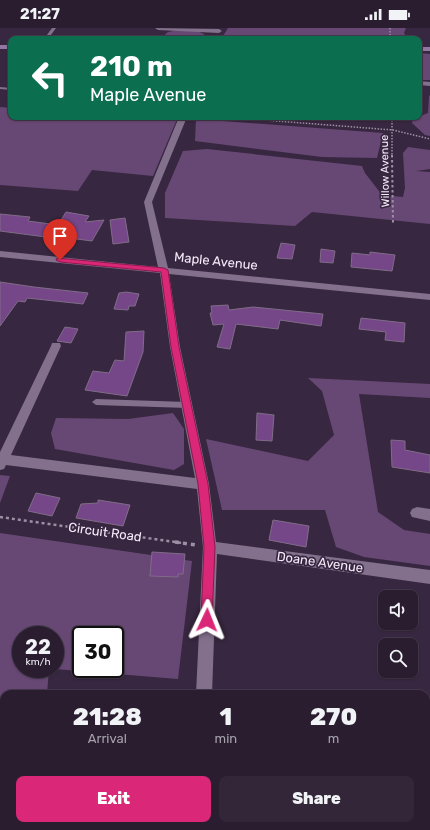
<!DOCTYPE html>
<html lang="en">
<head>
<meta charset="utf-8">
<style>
	body { margin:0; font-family:Rubik,sans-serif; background:#322638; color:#f1f3f6; height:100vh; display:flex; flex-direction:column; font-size:15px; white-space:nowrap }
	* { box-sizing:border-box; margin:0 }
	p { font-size:13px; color:#a5a2ab }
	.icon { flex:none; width:22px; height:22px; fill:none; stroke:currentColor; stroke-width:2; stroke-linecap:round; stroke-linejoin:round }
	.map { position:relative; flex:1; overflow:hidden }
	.side { position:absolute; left:0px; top:662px; width:430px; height:140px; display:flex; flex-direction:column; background:#2a1d30; border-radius:12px 12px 0 0; box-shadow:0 1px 3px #0004,0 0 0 1px #463b4c }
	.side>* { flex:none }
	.banner { position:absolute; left:8px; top:8px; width:414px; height:84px; border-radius:8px; box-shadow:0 1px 3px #0004,0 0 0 1px #463b4c; background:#0b6e4f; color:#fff; overflow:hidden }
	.fabs { position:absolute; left:378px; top:562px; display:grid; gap:8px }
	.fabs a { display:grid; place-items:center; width:40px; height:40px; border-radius:8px; background:#2a1d30; box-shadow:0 1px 3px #0004,0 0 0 1px #463b4c; font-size:20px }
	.speed { position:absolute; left:12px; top:598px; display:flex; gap:8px; font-size:20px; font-weight:700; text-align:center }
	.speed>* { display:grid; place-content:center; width:52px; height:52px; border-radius:50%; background:#2a1d30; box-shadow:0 1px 3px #0004,0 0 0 1px #463b4c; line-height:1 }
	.speed small { font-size:10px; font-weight:400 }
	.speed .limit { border:2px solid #111; border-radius:6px; background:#fff; color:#111 }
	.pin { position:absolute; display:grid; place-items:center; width:34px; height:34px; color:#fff; margin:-41px -17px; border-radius:50% 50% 50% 0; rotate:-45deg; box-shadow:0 0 4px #0007 }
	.pin .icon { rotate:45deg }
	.me { position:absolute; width:44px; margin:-22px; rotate:2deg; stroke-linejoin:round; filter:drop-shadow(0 0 3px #0008) }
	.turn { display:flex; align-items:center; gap:14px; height:84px; padding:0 16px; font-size:18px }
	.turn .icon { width:52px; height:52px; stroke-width:2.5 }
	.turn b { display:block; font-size:28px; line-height:34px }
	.eta { display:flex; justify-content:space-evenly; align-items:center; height:68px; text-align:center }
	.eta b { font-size:24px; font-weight:800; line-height:28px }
	.action { display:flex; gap:8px; margin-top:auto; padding:8px 16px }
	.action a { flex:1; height:46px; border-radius:8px; background:#db2777; color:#fff; font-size:16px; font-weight:800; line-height:46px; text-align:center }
	.action a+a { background:#322638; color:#f1f3f6 }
	.status { display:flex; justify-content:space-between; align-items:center; height:28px; padding:0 20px; background:#2a1d30; direction:ltr }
	.status svg { height:11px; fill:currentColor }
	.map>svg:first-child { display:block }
	.green { fill:#674874; fill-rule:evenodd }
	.building { fill:#754788; stroke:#806c88 }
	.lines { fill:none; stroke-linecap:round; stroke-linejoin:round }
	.path-far3 { stroke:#9d8fa4; stroke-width:1.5; stroke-dasharray:1.5 1.5; stroke-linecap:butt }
	.path-far2 { stroke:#9d8fa4; stroke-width:2; stroke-dasharray:2.5 2.5; stroke-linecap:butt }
	.path-far1 { stroke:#9d8fa4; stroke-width:2.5; stroke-dasharray:3 3; stroke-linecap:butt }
	.path { stroke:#9d8fa4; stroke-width:3.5; stroke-dasharray:4 4; stroke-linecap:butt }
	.service { fill:#83708c; fill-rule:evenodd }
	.minor { fill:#83708c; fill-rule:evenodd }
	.secondary { fill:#9477a2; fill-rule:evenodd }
	.route { fill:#db2777; stroke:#8e194d }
	.labels { text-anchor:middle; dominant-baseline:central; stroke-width:3.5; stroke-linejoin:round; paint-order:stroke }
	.far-street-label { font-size:11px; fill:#f6ebfb; stroke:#382740 }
	.street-label { font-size:13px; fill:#f6ebfb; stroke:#382740 }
</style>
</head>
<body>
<div class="status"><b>21:27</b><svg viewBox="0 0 49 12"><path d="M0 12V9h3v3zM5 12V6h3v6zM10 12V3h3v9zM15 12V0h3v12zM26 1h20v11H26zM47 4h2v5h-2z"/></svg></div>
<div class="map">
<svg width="430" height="802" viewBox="0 0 430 802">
	<rect width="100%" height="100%" fill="#382740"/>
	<g class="green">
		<polygon points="228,0 406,0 404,5 408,11 226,11 223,8"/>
		<polygon points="173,3 197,3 204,6 205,10 202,11 160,11 168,4"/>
		<polygon points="419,25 430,26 430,52 419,52"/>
		<polygon points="430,67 430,108 425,107 412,95 413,91 428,85 429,68"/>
		<polygon points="0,79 11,80 11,89 178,89 153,148 92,142 78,163 0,157"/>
		<polygon points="196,91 383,105 377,130 322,129 195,113"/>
		<polygon points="408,119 430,122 430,141 416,143 430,144 430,196 312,184 295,198 165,190 165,165 183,123 207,121 362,138 365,145 382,167 403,169 405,160 403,125"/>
		<polygon points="308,350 430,356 430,370 359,366 378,484 404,502 430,506 430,538 364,529 336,519 325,482 222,482 206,411 308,433 334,407 322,363"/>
		<polygon points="173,385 184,401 184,436 174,442 55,421 51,405 56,390 128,391"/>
		<polygon points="0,447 10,448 0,475"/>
		<path d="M0,505L192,533L178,651L55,641V607H21V641H49L47,666H4V727H0ZM81,607H115V641H81Z"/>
		<polygon points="236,798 407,798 408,802 237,802"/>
	</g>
	<g class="building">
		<polygon points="66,184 89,188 85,194 104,192 92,213 54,208 46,209 0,203 0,186 30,189 28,193 58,197"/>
		<polygon points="125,190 129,214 113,216 110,192"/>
		<polygon points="281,215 295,217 292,231 277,230"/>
		<polygon points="321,221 335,223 333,235 320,234"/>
		<polygon points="370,224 395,227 392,243 351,239 352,225 370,227"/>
		<polygon points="0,254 34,259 88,265 83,276 27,270 25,274 18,273 0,298"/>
		<polygon points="126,264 139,266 135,278 129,278 128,282 114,281 119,265"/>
		<polygon points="228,277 229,282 253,279 323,286 321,298 280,292 278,301 236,296 230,321 217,319 224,296 213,297 210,285 212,285 211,278"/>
		<polygon points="361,290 405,295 404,314 385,312 386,304 359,301"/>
		<polygon points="65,299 78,301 71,315 57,313"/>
		<polygon points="144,303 143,324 127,368 85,362 93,343 109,345 115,332 124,333 126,304"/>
		<polygon points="257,385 274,387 272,413 256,412"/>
		<polygon points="391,412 405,413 405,422 430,427 430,445 392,439"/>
		<polygon points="36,465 60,470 52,488 28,483"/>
		<polygon points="98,472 130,477 123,498 76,490 81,476 98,475"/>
		<polygon points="273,492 309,498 306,519 269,512"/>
		<polygon points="152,524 185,526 183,546 178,546 178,549 150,548"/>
	</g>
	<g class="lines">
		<g class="path-far3">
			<polyline points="390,0 390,11"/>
			<polyline points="225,89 393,102 430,111"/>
			<polyline points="392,89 392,128"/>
		</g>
		<polyline class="path-far2" points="392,127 393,196"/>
		<polyline class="path-far1" points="0,489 182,515"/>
		<polyline class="path" points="175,514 196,517"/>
		<g class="service">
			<polygon points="52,0 56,0 48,11 44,11"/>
			<polygon points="0,59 11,60 11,62 0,61"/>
			<polygon points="96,371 187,374 191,377 187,380 96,377 92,374"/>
		</g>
		<g class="minor">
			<polygon points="155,0 219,1 222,3 219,5 158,2"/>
			<polygon points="419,53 430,54 430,58 419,57"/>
			<polygon points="179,89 187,89 152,174 168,240 430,266 430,272 169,246 180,319 209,456 216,514 430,542 430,556 217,526 212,666 196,666 203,519 197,461 6,437 4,441 0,442 0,424 51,318 52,315 60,315 61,318 11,427 195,450 170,319 160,245 0,229 0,223 158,239 144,174"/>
			<polygon points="417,479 430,481 430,493 412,489 410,485 412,481"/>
			<polygon points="426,705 430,706 430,722 426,721"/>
			<rect x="190" y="798" width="18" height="4"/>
		</g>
		<g class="secondary">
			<rect x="0" y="17" width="11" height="4"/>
			<rect x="419" y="19" width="11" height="4"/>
		</g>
	</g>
	<polygon class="route" points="57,230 164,240 168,242 179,319 208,456 215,519 212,592 211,596 207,598 203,596 201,592 204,519 198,456 171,319 161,244 60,234 56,232"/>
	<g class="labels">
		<g class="far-street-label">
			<text transform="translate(385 143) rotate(-91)">Willow Avenue</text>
		</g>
		<g class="street-label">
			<text transform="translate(216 233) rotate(6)">Maple Avenue</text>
			<text transform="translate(105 504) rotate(8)">Circuit Road</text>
			<text transform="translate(320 534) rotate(8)">Doane Avenue</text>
		</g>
	</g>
</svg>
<div class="fabs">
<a><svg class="icon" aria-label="sound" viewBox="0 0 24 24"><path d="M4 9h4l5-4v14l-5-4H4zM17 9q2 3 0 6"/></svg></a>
<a><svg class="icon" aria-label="search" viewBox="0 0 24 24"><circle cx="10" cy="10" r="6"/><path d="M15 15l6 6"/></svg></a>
</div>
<div class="speed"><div>22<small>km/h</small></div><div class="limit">30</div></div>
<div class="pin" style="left:60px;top:232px;background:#d93025"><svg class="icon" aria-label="arrive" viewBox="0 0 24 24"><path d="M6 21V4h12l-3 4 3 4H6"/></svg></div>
<svg class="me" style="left:207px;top:592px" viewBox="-20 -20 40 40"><path d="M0-17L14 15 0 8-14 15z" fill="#db2777" stroke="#fff" stroke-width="4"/></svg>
<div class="banner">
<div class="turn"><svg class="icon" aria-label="left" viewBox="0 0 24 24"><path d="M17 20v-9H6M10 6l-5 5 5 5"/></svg><div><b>210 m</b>Maple Avenue</div></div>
</div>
<section class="side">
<div class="eta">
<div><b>21:28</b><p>Arrival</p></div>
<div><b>1</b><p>min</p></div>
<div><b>270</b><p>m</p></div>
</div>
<div class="action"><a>Exit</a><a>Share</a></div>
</section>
</div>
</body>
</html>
